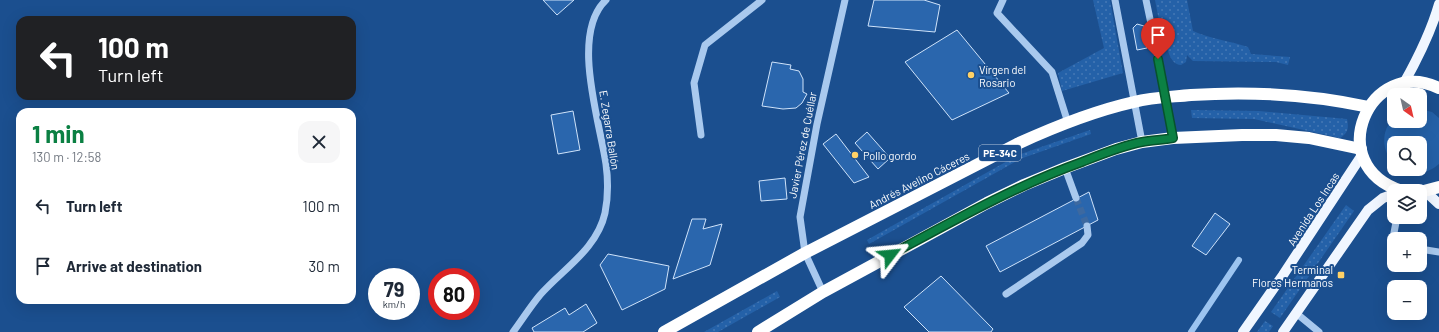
<!DOCTYPE html>
<html lang="en">
<head>
<meta charset="utf-8">
<style>
	body { margin:0; font-family:Barlow,sans-serif; background:#f6f6f7; color:#1f2937; height:100vh; display:flex; flex-direction:column; font-size:15px; white-space:nowrap }
	* { box-sizing:border-box; margin:0 }
	p { font-size:13px; color:#747a83 }
	.icon { flex:none; width:22px; height:22px; fill:none; stroke:currentColor; stroke-width:2; stroke-linecap:round; stroke-linejoin:round }
	.map { position:relative; flex:1; overflow:hidden }
	.drawer { position:absolute; left:16px; top:108px; width:340px; height:196px; display:flex; flex-direction:column; background:#fff; border-radius:12px; box-shadow:0 4px 16px #0002 }
	.drawer>* { flex:none }
	.hud { position:absolute; left:16px; top:16px; width:340px; height:84px; border-radius:12px; box-shadow:0 4px 16px #0002; background:#202124; color:#fff; overflow:hidden }
	.needle { width:26px; rotate:146deg }
	.buttons { position:absolute; left:1387px; top:88px; display:grid; gap:8px }
	.buttons a { display:grid; place-items:center; width:40px; height:40px; border-radius:8px; background:#fff; box-shadow:0 4px 16px #0002; font-size:20px }
	.speed { position:absolute; left:368px; top:268px; display:flex; gap:8px; font-size:20px; font-weight:700; text-align:center }
	.speed>* { display:grid; place-content:center; width:52px; height:52px; border-radius:50%; background:#fff; box-shadow:0 4px 16px #0002; line-height:1 }
	.speed small { font-size:10px; font-weight:400 }
	.speed .limit { border:6px solid #d22; background:#fff; color:#111 }
	.pin { position:absolute; display:grid; place-items:center; width:34px; height:34px; color:#fff; margin:-41px -17px; border-radius:50% 50% 50% 0; rotate:-45deg; box-shadow:0 0 4px #0007 }
	.pin .icon { rotate:45deg }
	.me { position:absolute; width:44px; margin:-22px; rotate:61deg; stroke-linejoin:round; filter:drop-shadow(0 0 3px #0008) }
	.turn { display:flex; align-items:center; gap:14px; height:84px; padding:0 16px; font-size:18px }
	.turn .icon { width:52px; height:52px; stroke-width:2.5 }
	.turn b { display:block; font-size:28px; line-height:34px }
	.round { display:grid; place-items:center; flex:none; width:42px; height:42px; border-radius:12px; background:#f6f6f7 }
	.headline { display:flex; align-items:center; justify-content:space-between; height:68px; padding:0 16px }
	h1 { font-size:24px; font-weight:700; line-height:30px; color:#0b8043 }
	ul { padding:0; list-style:none }
	li { display:flex; align-items:center; gap:12px; height:60px; padding:0 16px }
	li div { flex:1 }
	li b { display:block; font-size:15px }
	li em { font-style:normal }
	.map>svg:first-child { display:block }
	.grass { fill:url(#grass-dots) }
	.garden { fill:#2461a8 }
	.lines { fill:none; stroke-linecap:round; stroke-linejoin:round }
	.stream { stroke:#9cc4f0; stroke-width:6 }
	.building { fill:#2a66ad; stroke:#cfe3fa }
	.minor-tunnel { stroke:#3d69a0; stroke-width:7; stroke-dasharray:7 3.5; stroke-linecap:butt }
	.minor { stroke:#a9c9ee; stroke-width:7 }
	.major { stroke:#f0f6ff; stroke-width:10 }
	.highway { stroke:#fff; stroke-width:12 }
	.route-casing { stroke:#07532c; stroke-width:10 }
	.route { stroke:#0b8043; stroke-width:7 }
	.poi-dot { fill:#ffd166; stroke:#1b4f8f; stroke-width:1.5 }
	.labels { text-anchor:middle; dominant-baseline:central; stroke-width:4; stroke-linejoin:round; paint-order:stroke }
	.shield { fill:#1b4f8f; stroke:#bbcadd; stroke-width:1 }
	.shield-label { font-size:10px; font-weight:bold; fill:#fff }
	.poi-label { font-size:11px; fill:#fff; stroke:#1b4f8f; text-anchor:start }
	.street-label { font-size:11px; fill:#fff; stroke:#1b4f8f }
</style>
</head>
<body>
<div class="map">
<svg width="1439" height="332" viewBox="0 0 1439 332">
	<defs>
		<pattern id="grass-dots" width="8" height="8" patternUnits="userSpaceOnUse"><rect width="8" height="8" fill="#2461a8"/><path d="M2 2h.1M6 6h.1" fill="none" stroke="#4579b5" stroke-width="1.8" stroke-linecap="round"/></pattern>
	</defs>
	<rect width="100%" height="100%" fill="#1b4f8f"/>
	<g class="grass">
		<polygon points="1093,0 1110,0 1123,73 1062,91 1058,73 1104,48"/>
		<path d="M1155,0H1187L1193,31C1211,39 1230,41 1248,47L1251,54L1290,57L1288,65L1276,62L1193,61L1187,55L1186,62L1181,65C1169,65 1167,45 1164,36H1162Z"/>
		<path d="M1191,110L1259,111L1347,119C1349,128 1348,133 1340,138L1254,119L1192,118Z"/>
		<polygon points="1090,130 1091,134 1020,159 869,244 867,240 1018,155"/>
		<polygon points="1346,205 1354,211 1280,318 1271,312"/>
		<polygon points="777,291 780,297 718,332 704,332"/>
		<polygon points="1265,321 1273,326 1269,332 1257,332"/>
	</g>
	<path class="garden" d="M1420,109L1432,112L1439,118V164C1428,174 1413,176 1400,169H1420V143H1394V164C1382,151 1380,131 1394,118V121H1420Z"/>
	<g class="lines">
		<polyline class="stream" points="1191,332 1239,260"/>
	</g>
	<g class="building">
		<polygon points="543,0 574,0 557,15"/>
		<polygon points="874,0 924,0 940,5 935,32 868,26"/>
		<polygon points="1137,24 1144,26 1147,48 1137,50 1133,28"/>
		<polygon points="957,30 1009,93 952,120 905,62"/>
		<polygon points="772,62 791,65 790,69 799,71 803,79 803,92 807,94 802,103 796,108 783,109 762,106"/>
		<polygon points="573,111 580,150 558,154 551,115"/>
		<polygon points="867,132 890,158 878,169 855,143"/>
		<polygon points="836,134 869,177 854,183 823,144"/>
		<polygon points="785,178 787,199 761,201 759,181"/>
		<polygon points="1089,192 1098,220 1000,272 986,246"/>
		<polygon points="1215,213 1230,224 1206,255 1192,246"/>
		<polygon points="692,219 706,219 703,229 722,224 710,265 673,279"/>
		<polygon points="608,254 669,266 665,289 622,310 600,265"/>
		<polygon points="941,276 993,329 991,332 929,332 904,307"/>
		<polygon points="586,304 597,323 583,332 534,332 532,328 565,308 569,315"/>
	</g>
	<g class="lines">
		<polyline class="minor-tunnel" points="1076,198 1087,226"/>
		<g class="minor">
			<polyline points="1003,0 997,13 1052,72 1068,123"/>
			<polyline points="1115,0 1142,142"/>
			<polyline points="1146,0 1161,71 1173,138"/>
			<polyline points="701,135 694,83 705,45 762,0"/>
			<polyline points="1065,168 1076,198"/>
			<polyline points="1394,243 1393,238 1397,217"/>
			<polyline points="1420,249 1439,252"/>
			<polyline points="823,292 805,253 800,217 817,124 845,0"/>
			<polyline points="1006,294 1082,243 1088,235 1087,226"/>
			<polyline points="1296,313 1319,332"/>
			<path d="M513,332C522,320 530,307 540,295C563,269 597,249 605,213C608,198 608,179 606,164C600,122 570,34 606,0"/>
		</g>
		<g class="major">
			<path d="M1404,83C1418,58 1431,32 1439,4"/>
			<polyline points="1425,191 1439,204"/>
			<polyline points="1243,332 1283,275 1362,155"/>
			<polyline points="1283,332 1368,210 1383,198 1394,194"/>
		</g>
		<g class="highway">
			<path d="M1402,191C1321,165 1370,55 1439,88"/>
			<polyline points="1420,192 1439,187"/>
			<path d="M664,332L805,253L1017,144C1054,127 1094,111 1134,102C1153,97 1172,97 1191,95C1252,91 1309,94 1369,107"/>
			<polyline points="758,332 823,292 987,203 1024,185 1065,168 1116,149 1142,142 1173,138 1242,135 1276,135 1309,138 1361,149"/>
		</g>
	</g>
	<g class="lines">
		<defs>
			<path id="route" d="M890,255C953,221 1015,186 1082,162C1102,154 1121,146 1142,142C1152,140 1163,140 1173,138L1158,59"/>
		</defs>
		<use href="#route" class="route-casing"/>
		<use href="#route" class="route"/>
	</g>
	<g class="poi-dot">
		<circle cx="971" cy="75" r="4"/>
		<circle cx="855" cy="155" r="4"/>
		<rect x="1337" y="271" width="8" height="8" rx="2"/>
	</g>
	<g class="labels">
		<rect class="shield" x="979" y="145" width="42" height="16" rx="3"/>
		<g class="shield-label">
			<text x="1000" y="153">PE-34C</text>
		</g>
		<g class="poi-label">
			<text x="979" y="69">Vírgen del<tspan x="979" dy="13">Rosario</tspan></text>
			<text x="863" y="155">Pollo gordo</text>
			<text x="1333" y="269" text-anchor="end">Terminal<tspan x="1333" dy="13">Flores Hermanos</tspan></text>
		</g>
		<g class="street-label">
			<text transform="translate(610 130) rotate(81)">E. Zegarra Ballón</text>
			<text transform="translate(802 145) rotate(-79)">Javier Pérez de Cuéllar</text>
			<text transform="translate(919 180) rotate(-27)">Andrés Avelino Cáceres</text>
			<text transform="translate(1313 209) rotate(-57)">Avenida Los Incas</text>
		</g>
	</g>
</svg>
<div class="buttons">
<a><svg class="needle" viewBox="-14 -14 28 28"><path d="M0-13l5 13h-10z" fill="#e53935"/><path d="M0 13l5-13h-10z" fill="#747a83"/></svg></a>
<a><svg class="icon" aria-label="search" viewBox="0 0 24 24"><circle cx="10" cy="10" r="6"/><path d="M15 15l6 6"/></svg></a>
<a><svg class="icon" aria-label="layers" viewBox="0 0 24 24"><path d="M12 4l9 5-9 5-9-5zM3 14l9 5 9-5"/></svg></a>
<a>+</a>
<a>−</a>
</div>
<div class="speed"><div>79<small>km/h</small></div><div class="limit">80</div></div>
<div class="pin" style="left:1158px;top:59px;background:#d93025"><svg class="icon" aria-label="arrive" viewBox="0 0 24 24"><path d="M6 21V4h12l-3 4 3 4H6"/></svg></div>
<svg class="me" style="left:890px;top:255px" viewBox="-20 -20 40 40"><path d="M0-17L14 15 0 8-14 15z" fill="#0b8043" stroke="#fff" stroke-width="4"/></svg>
<div class="hud">
<div class="turn"><svg class="icon" aria-label="left" viewBox="0 0 24 24"><path d="M17 20v-9H6M10 6l-5 5 5 5"/></svg><div><b>100 m</b>Turn left</div></div>
</div>
<section class="drawer">
<div class="headline"><div><h1>1 min</h1><p>130 m · 12:58</p></div><a class="round"><svg class="icon" aria-label="close" viewBox="0 0 24 24"><path d="M6 6l12 12M18 6L6 18"/></svg></a></div>
<ul>
<li><svg class="icon" aria-label="left" viewBox="0 0 24 24"><path d="M17 20v-9H6M10 6l-5 5 5 5"/></svg><div><b>Turn left</b></div><em>100 m</em></li>
<li><svg class="icon" aria-label="arrive" viewBox="0 0 24 24"><path d="M6 21V4h12l-3 4 3 4H6"/></svg><div><b>Arrive at destination</b></div><em>30 m</em></li>
</ul>
</section>
</div>
</body>
</html>
